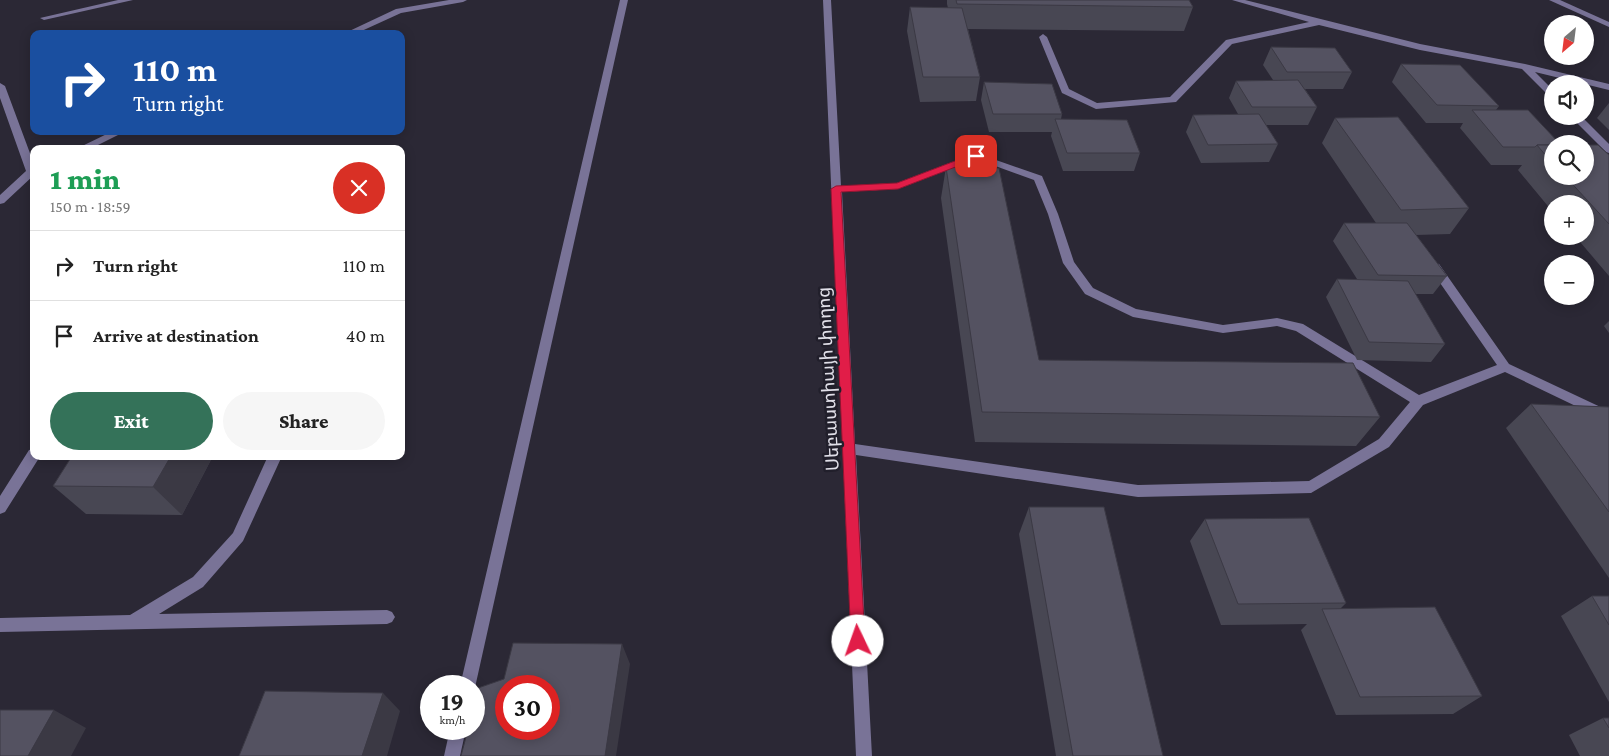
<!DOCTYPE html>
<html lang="en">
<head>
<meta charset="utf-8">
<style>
	body { margin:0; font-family:"Crimson Pro","Noto Sans Armenian",serif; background:#f6f6f6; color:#222; height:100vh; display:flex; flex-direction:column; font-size:19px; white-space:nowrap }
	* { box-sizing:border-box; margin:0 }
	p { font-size:16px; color:#767676 }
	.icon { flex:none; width:28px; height:28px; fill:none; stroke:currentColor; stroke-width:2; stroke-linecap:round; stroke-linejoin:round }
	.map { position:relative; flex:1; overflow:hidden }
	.side { position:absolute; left:30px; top:145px; width:375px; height:315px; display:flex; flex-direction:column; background:#fff; border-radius:10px; box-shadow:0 2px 12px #0003 }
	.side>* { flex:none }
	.top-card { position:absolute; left:30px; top:30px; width:375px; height:105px; border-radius:10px; box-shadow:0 2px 12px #0003; background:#1a4fa0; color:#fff; overflow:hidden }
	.needle { width:32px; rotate:208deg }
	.controls { position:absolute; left:1544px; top:15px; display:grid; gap:10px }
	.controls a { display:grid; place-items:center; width:50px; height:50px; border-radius:50%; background:#fff; box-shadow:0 2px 12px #0003; font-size:25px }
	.speed { position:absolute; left:420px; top:675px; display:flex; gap:10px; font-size:25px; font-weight:700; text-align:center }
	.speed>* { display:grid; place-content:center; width:65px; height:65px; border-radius:50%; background:#fff; box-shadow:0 2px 12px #0003; line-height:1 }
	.speed small { font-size:12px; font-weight:400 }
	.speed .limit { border:8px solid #d22; background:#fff; color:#111 }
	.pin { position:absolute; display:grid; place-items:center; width:42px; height:42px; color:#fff; margin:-21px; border-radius:10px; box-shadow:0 2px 8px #0006 }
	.me { position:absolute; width:55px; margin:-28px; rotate:357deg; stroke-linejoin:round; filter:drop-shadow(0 0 4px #0008) }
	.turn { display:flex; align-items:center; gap:18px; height:105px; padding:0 20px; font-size:22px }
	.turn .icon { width:65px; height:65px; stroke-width:2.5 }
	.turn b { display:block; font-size:35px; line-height:42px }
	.round { display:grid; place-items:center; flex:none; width:52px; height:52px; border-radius:26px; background:#f6f6f6 }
	.headline { display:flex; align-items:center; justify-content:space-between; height:85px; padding:0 20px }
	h1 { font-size:30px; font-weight:800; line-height:38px; color:#1e9e55 }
	.button { display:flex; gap:10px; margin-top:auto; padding:10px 20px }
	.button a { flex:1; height:58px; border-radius:30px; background:#347259; color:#fff; font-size:20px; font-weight:800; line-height:58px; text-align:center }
	.button a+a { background:#f6f6f6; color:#222 }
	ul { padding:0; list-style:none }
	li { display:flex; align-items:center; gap:15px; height:70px; padding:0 20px; border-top:1px solid #e0e0e0 }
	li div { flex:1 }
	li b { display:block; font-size:19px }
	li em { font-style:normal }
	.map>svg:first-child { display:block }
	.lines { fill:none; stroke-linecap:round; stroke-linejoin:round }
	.minor { fill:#797397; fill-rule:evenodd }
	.wall { fill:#484753 }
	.shaded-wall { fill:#3b3944 }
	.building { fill:#545261; stroke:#3b3944; fill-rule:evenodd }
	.route { fill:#e11d48; stroke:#92132f }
	.labels { text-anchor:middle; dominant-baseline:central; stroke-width:5; stroke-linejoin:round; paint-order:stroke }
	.street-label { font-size:18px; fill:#e0dfe8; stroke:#211f2b }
</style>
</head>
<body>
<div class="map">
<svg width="1609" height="756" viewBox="0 0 1609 756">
	<rect width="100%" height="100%" fill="#2b2835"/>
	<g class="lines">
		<g class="minor">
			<polygon points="118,0 133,0 44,20 40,18"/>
			<polygon points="449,0 467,0 463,2 401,13 355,34 343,34 396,9"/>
			<polygon points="620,0 628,0 474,692 474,686 460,686"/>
			<path d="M823,0H831L841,186L897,183L976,153L1042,176L1058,214L1074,262L1093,288L1136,309L1223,325L1277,318L1303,324L1419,395L1497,365L1429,267L1435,263L1439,264L1509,364L1609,411V422L1505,372L1423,405L1389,447L1311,493L1138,497L856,455L872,756H856ZM976,159L1034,180L1048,214L1063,263L1085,294L1133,317L1223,333L1277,326L1296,331L1410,402L1379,439L1309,481L1138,485L855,444L842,192L898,189Z"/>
			<polygon points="1232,0 1245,0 1420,44 1525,64 1609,84 1609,90 1535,72 1552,89 1552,97 1549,96 1522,69 1420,50 1319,25 1232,44 1176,102 1096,109 1062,93 1039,37 1043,34 1047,37 1069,89 1097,103 1170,97 1226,40 1309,22"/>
			<polygon points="1549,0 1560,0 1609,22 1609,27"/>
			<polygon points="0,83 5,86 34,164 34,175 4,203 0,204 0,195 26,171 0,98"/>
			<polygon points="1570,116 1581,116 1609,144 1609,153 1606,152"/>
			<polygon points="113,131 126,131 90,149 76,149"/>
			<polygon points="34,449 34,456 40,456 39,458 5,512 0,514 0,496 29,450"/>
			<polygon points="268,456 282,456 243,541 203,587 159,614 387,610 392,612 395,617 392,622 387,624 0,632 0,618 130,615 193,577 233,533"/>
			<polygon points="450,729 466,729 460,756 444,756"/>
		</g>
	</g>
	<g class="wall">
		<polygon points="947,0 1189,0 1193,7 1184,31 968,29 980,77 976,101 920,102 907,31 910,7 948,8 947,4"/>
		<polygon points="1271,47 1352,72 1343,89 1305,89 1317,107 1308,125 1266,125 1278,144 1269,162 1201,163 1186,132 1193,115 1238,114 1229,98 1236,81 1273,80 1263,65"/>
		<polygon points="1401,64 1499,106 1496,110 1552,144 1552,176 1585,176 1609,155 1609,276 1575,236 1585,236 1585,204 1552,204 1552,211 1518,170 1522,165 1491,165 1460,128 1463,123 1426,123 1392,82"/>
		<polygon points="984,82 1062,114 1061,119 1140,153 1134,171 1063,171 1051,136 1052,132 989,132 981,100"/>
		<polygon points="1609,103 1609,130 1597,118"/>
		<polygon points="1335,118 1469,208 1450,234 1416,235 1447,276 1433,294 1415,294 1445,344 1431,362 1357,360 1326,297 1337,279 1357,279 1333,241 1344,223 1376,223 1322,143"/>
		<polygon points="946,167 1039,360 1380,417 1356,446 975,442 941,198"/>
		<polygon points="1609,321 1609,333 1604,326"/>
		<polygon points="1531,404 1609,407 1609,578 1506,428"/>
		<polygon points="213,456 182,515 86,514 53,486"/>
		<polygon points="1029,507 1163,756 1056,756 1019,534"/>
		<polygon points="1205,519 1346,603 1340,609 1482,696 1453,714 1336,715 1301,630 1307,624 1221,625 1190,541"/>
		<polygon points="1592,596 1609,596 1609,702 1561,616"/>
		<polygon points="1603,718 1609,718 1609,756 1580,756 1569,735"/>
	</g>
	<g class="shaded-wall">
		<polygon points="171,456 213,456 182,515 153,487"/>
		<polygon points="622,644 630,664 616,756 605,756"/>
		<polygon points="383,693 400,711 387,756 362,756"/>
		<polygon points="54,710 86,728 71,756 28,756"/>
	</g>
	<g class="building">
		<polygon points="956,0 1189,0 1193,7 957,4"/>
		<polygon points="910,7 962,8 980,77 923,77"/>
		<polygon points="1271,47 1335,48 1352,72 1287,72"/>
		<polygon points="1401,64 1460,65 1499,106 1437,105"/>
		<polygon points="1298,80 1317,107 1252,107 1236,81"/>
		<polygon points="984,82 1052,84 1062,114 993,114"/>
		<polygon points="1472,110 1528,110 1560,144 1552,144 1552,145 1537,145 1535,147 1503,147"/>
		<polygon points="1259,114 1278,144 1208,145 1193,115"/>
		<polygon points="1398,117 1469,208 1401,210 1335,118"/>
		<polygon points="1055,119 1127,120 1140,153 1067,153"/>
		<polygon points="1537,145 1552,145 1552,163"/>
		<polygon points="1585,145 1598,145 1609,155 1609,224 1565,176 1585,176"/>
		<polygon points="946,167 999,168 1039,360 1353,363 1380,417 982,412"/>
		<polygon points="1344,223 1407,223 1447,276 1378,275"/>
		<polygon points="1337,279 1408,281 1445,344 1369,342"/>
		<polygon points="1531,404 1609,407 1609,512"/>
		<polygon points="72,456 171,456 153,487 53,486"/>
		<polygon points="1029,507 1104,507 1163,756 1073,756"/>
		<polygon points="1309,518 1346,603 1238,604 1205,519"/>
		<polygon points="1592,596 1609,596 1609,625"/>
		<polygon points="1435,607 1482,696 1360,697 1322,609"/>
		<path d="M513,643L622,644L605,756H461L468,729H474V706L478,688L504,679ZM506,686H549V729H506Z"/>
		<polygon points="265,691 383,693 362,756 239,756"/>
		<polygon points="0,710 54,710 28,756 0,756"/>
		<polygon points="1603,718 1609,718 1609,728"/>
	</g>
	<polygon class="route" points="976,153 981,156 979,158 898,189 841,192 865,641 863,646 858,648 853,646 851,641 831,189 836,186 897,183"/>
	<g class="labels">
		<g class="street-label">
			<text transform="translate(828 379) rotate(-93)">Սեբաստիայի փողոց</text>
		</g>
	</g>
</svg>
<div class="controls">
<a><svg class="needle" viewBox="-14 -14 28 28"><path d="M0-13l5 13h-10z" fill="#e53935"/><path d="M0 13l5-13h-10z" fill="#767676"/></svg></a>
<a><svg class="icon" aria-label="sound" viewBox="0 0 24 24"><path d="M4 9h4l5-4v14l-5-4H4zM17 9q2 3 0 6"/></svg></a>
<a><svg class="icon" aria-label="search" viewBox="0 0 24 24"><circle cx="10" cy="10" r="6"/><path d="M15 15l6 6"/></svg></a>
<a>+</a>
<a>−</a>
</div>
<div class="speed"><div>19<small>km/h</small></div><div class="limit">30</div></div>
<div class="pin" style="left:976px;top:156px;background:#d93025"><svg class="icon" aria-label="arrive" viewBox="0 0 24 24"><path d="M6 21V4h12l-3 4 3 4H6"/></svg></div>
<svg class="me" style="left:858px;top:641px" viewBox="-20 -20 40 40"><circle r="19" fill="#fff"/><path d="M0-13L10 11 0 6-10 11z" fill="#e11d48"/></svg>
<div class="top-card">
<div class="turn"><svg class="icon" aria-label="right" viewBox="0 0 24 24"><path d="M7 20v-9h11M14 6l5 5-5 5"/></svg><div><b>110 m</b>Turn right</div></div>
</div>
<section class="side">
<div class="headline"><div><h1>1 min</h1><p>150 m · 18:59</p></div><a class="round" style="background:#d93025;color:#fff"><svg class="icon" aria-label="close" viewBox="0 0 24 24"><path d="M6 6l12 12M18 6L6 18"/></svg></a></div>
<ul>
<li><svg class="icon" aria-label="right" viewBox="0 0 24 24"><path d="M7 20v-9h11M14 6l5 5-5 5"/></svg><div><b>Turn right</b></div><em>110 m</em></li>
<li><svg class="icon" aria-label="arrive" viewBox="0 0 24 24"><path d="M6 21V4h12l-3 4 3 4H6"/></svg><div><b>Arrive at destination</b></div><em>40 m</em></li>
</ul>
<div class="button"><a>Exit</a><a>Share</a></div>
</section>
</div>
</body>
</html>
